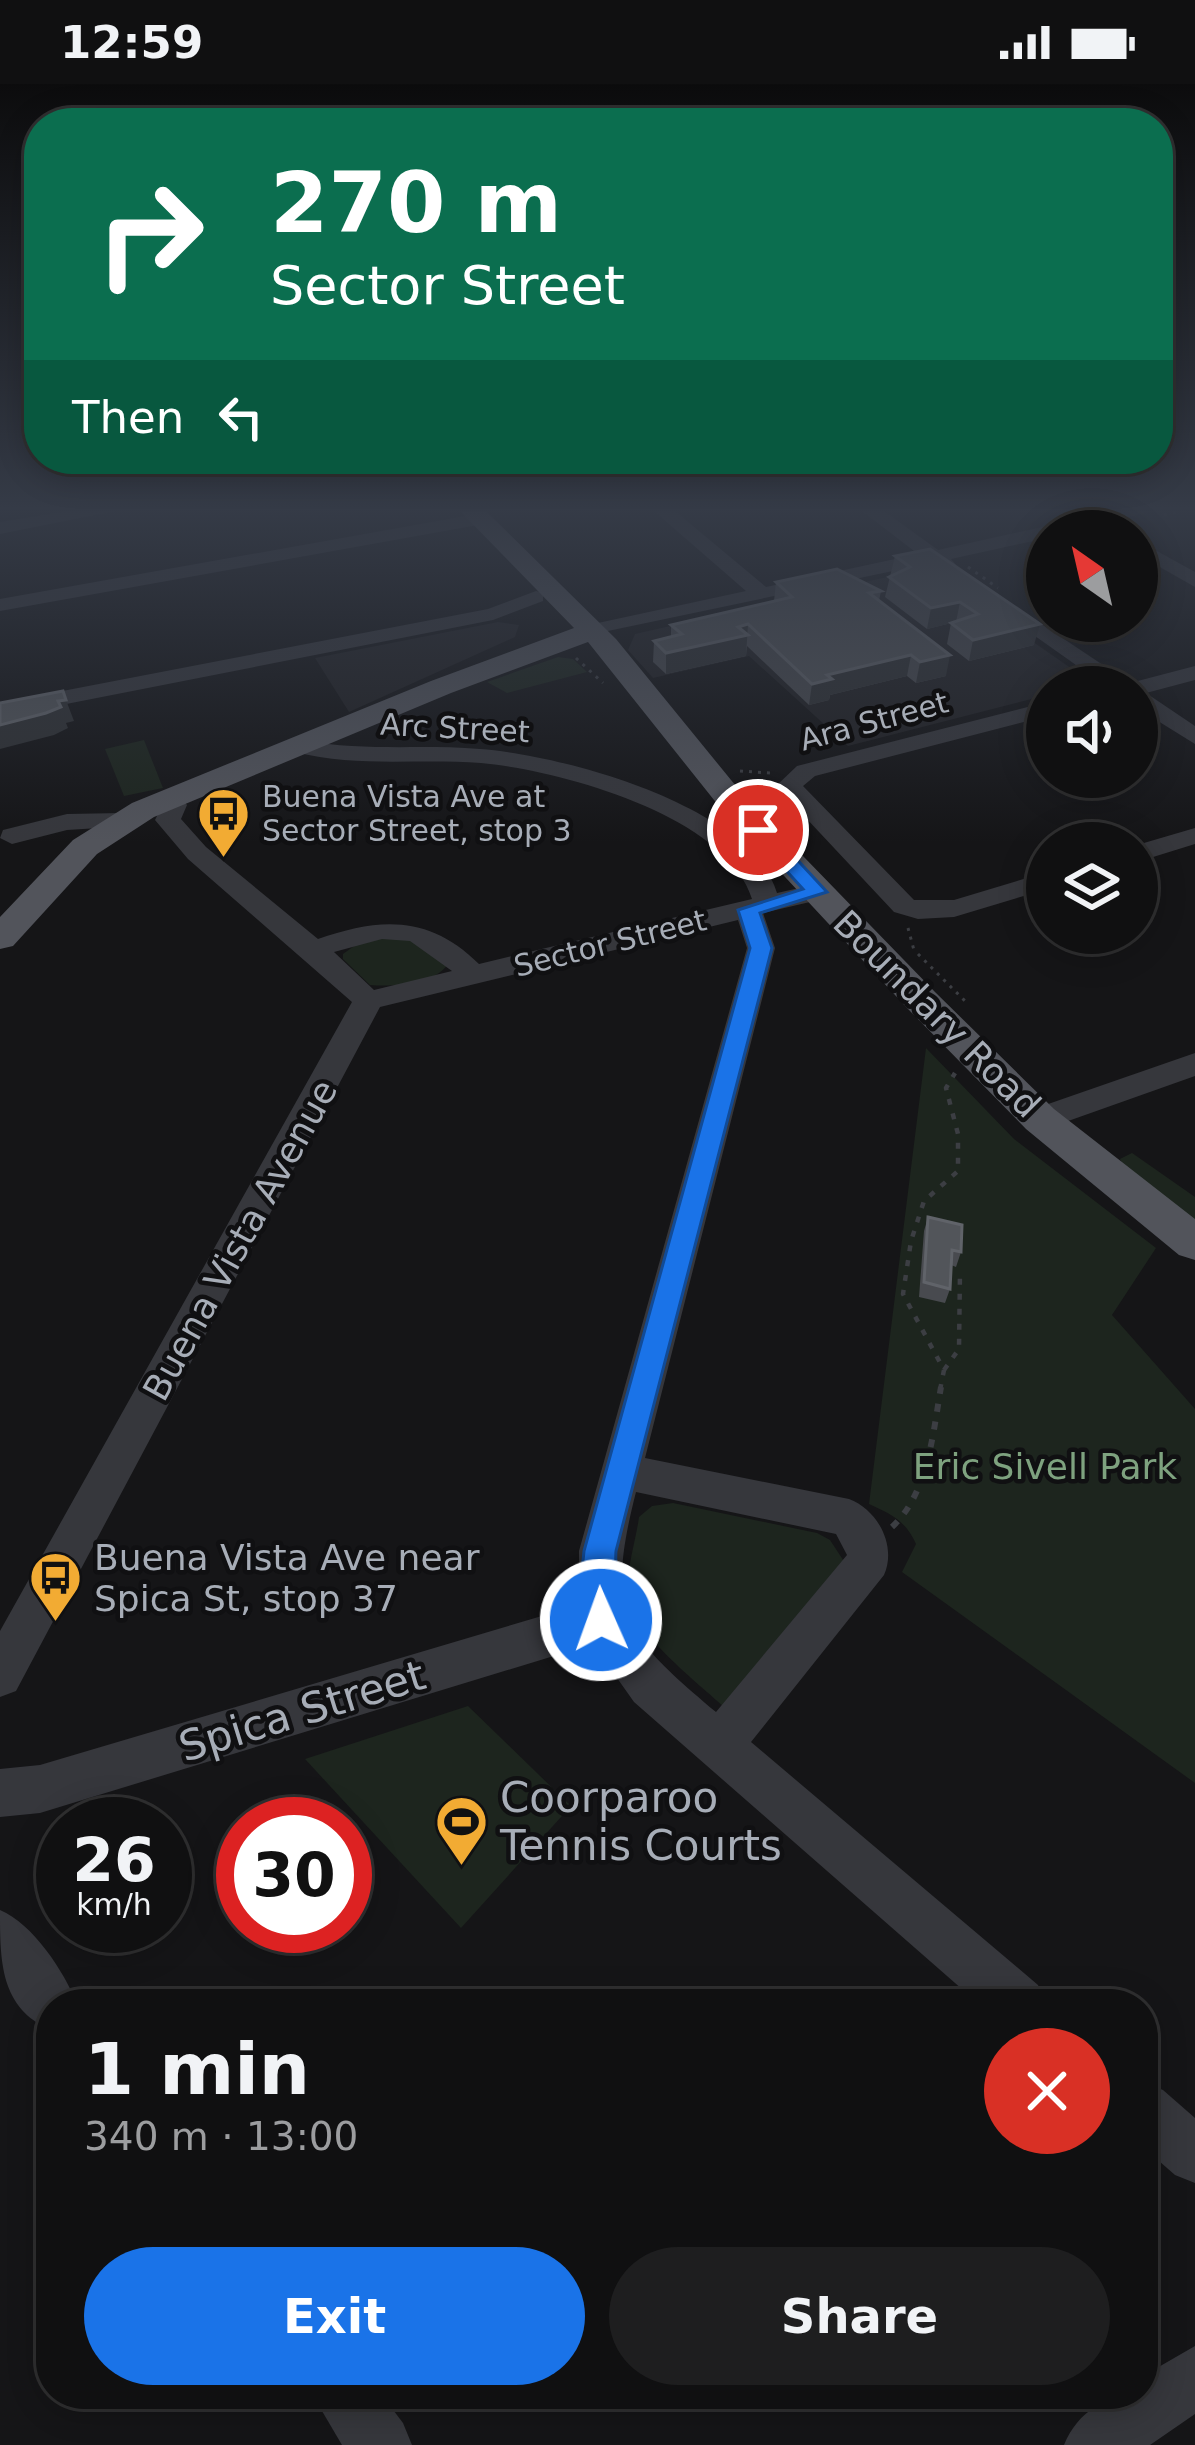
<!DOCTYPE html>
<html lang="en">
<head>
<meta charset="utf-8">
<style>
	body { margin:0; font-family:"DejaVu Sans",sans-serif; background:#1e1e1f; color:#f1f3f6; height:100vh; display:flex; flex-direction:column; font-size:45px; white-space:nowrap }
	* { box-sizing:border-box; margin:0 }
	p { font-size:39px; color:#9c9d9f }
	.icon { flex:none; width:66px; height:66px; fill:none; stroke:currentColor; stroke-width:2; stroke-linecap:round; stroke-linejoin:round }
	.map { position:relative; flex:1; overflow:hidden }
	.panel { position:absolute; left:36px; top:1905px; width:1122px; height:420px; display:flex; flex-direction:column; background:#101011; border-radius:48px; box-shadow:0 6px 30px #0003,0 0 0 3px #303031 }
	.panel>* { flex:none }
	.guide { position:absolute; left:24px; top:24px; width:1149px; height:366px; border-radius:48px; box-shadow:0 6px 30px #0003,0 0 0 3px #303031; background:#0b6e4f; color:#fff; overflow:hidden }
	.needle { width:78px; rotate:326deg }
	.buttons { position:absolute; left:1026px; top:426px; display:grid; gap:24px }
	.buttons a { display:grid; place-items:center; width:132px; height:132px; border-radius:50%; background:#101011; box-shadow:0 6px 30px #0003,0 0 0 3px #303031; font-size:60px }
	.speed { position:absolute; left:36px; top:1713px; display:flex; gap:24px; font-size:60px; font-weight:700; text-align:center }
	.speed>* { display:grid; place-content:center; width:156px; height:156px; border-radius:50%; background:#101011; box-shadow:0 6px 30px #0003,0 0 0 3px #303031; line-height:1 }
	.speed small { font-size:30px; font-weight:400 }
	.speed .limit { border:18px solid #d22; background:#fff; color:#111 }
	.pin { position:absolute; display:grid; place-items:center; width:102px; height:102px; color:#fff; margin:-51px; border:6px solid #fff; border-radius:50%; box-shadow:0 3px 12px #0007 }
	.me { position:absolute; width:132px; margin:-66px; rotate:358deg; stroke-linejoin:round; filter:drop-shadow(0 0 9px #0008) }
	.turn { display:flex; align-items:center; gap:42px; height:252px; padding:0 48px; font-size:54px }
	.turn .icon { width:156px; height:156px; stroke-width:2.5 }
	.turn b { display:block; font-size:84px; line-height:102px }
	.then { display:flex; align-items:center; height:114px; padding:0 48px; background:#0003; gap:24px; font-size:45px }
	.round { display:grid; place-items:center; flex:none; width:126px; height:126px; border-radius:63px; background:#1e1e1f }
	.headline { display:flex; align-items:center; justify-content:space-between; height:204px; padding:0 48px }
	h1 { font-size:72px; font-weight:800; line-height:90px }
	.cta { display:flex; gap:24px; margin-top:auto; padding:24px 48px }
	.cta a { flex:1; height:138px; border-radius:72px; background:#1a73e8; color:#fff; font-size:48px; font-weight:800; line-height:138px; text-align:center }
	.cta a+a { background:#1e1e1f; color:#f1f3f6 }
	.status { display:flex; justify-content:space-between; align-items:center; height:84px; padding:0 60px; background:#101011; direction:ltr }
	.status svg { height:33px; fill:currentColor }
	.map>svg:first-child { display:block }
	.built { fill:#212124 }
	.green { fill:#1d251e }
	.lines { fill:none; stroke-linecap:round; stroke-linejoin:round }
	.path-far2 { stroke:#3c3e43; stroke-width:3; stroke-dasharray:3 6; stroke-linecap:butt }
	.path-far1 { stroke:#3c3e43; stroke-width:4.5; stroke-dasharray:6 9; stroke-linecap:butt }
	.path { stroke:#3c3e43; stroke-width:6; stroke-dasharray:8 10; stroke-linecap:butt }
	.minor { fill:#36373c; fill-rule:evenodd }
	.major { fill:#52545b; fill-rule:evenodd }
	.wall { fill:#484a4f }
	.shaded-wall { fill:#2f3134 }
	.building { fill:#52555a; stroke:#606369; stroke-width:3 }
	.route { fill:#1a73e8; stroke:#114b97; stroke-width:3 }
	.labels { text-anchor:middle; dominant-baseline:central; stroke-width:9; stroke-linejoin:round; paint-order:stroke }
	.far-street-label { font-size:30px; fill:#a7adb7; stroke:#101012 }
	.far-poi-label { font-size:30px; fill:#a7adb7; stroke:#101012; text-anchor:start }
	.street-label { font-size:36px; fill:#a7adb7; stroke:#101012 }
	.park-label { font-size:36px; fill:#7ea27f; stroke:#101012 }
	.poi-label { font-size:36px; fill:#a7adb7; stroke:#101012; text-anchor:start }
	.near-street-label { font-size:42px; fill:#a7adb7; stroke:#101012 }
	.near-poi-label { font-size:42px; fill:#a7adb7; stroke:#101012; text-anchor:start }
</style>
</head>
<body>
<div class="status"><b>12:59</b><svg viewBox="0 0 49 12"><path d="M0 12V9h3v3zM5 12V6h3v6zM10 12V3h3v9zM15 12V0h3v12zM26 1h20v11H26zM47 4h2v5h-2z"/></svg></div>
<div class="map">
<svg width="1195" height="2361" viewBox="0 0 1195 2361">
	<rect width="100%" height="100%" fill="#151517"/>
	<g class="built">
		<polygon points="927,484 1088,596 1082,603 1047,603 1047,611 848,662 749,572 653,594 628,566 635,550"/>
		<polygon points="498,538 519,541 515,553 349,628 315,574"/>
	</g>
	<g class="green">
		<polygon points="558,573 573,575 587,588 507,609 487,598"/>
		<polygon points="144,656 163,704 124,712 105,665"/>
		<path d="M377,855H408L448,880C434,901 394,903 370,901L343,875V870L357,860Z"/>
		<path d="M926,964L1014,1055L1156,1164L1112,1231L1195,1325V1699L902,1488L916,1460C906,1437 891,1430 869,1420Z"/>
		<polygon points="1132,1069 1195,1113 1195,1142 1126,1089 1120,1075"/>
		<path d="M673,1419L817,1449L830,1456L849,1485L726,1625C699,1599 630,1548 628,1509C626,1486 636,1456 639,1433L652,1422Z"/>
		<polygon points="468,1622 571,1722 461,1844 305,1675"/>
	</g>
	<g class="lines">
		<g class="path-far2">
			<polyline points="1164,431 1180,427"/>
			<polyline points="968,483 998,504"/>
			<polyline points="576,574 603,599"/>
			<polyline points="740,687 770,689"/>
			<polyline points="908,844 915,870"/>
			<polyline points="918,870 968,920"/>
		</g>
		<g class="path-far1">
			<polyline points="944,1286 959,1265 960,1187"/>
			<polyline points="940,1306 944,1286 903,1210 911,1157 924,1117 958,1087 958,1050 946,1004 955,989"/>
		</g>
		<path class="path" d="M892,1443C928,1410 933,1349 941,1303"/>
		<g class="minor">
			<polygon points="68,427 115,427 0,450 0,438"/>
			<polygon points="654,427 675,427 766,503 918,470 862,427 884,427 938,466 1115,427 1152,427 1077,447 1047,447 1047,454 951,475 956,481 946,487 931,479 584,552 584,542 746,507"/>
			<polygon points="471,431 481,437 478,441 0,527 0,515"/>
			<polygon points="1137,456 1195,488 1195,503 1137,470"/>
			<polygon points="536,507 543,509 543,517 493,536 0,633 0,619 488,525"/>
			<polygon points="1001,513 1130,599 1195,582 1195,596 1146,609 1195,642 1195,660 1137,624 1137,603 1107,603 994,523 991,519"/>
			<polygon points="1047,618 1047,632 815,692 803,702 914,816 954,816 1047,788 1047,805 954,833 918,835 894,828 776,702 797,682"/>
			<path d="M304,656C363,668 420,660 480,665C562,671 750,721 777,809L817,800L831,808L827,814L763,829L775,864L645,1374L849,1415C878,1426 897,1462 884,1491L751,1658L1038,1901L1045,1920H979L634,1618L593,1560L40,1729L0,1733V1685L40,1681L579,1521V1467L747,864L738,836L380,923L16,1607L0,1613V1547L352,918L188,775L155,736L165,716H183L187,721L181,735L206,763L318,855C380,833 430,831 479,880L752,815C727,731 558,686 481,679C418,674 358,684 295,668V658ZM382,855L410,857L452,887L374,906L334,868ZM636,1408L836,1450L847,1471L716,1628C623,1549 605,1530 636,1408Z"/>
			<polygon points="122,729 131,732 135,737 131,742 67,746 12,760 0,754 3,746 67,730"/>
			<polygon points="1195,744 1195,760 1137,778 1137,761"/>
			<polygon points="1195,969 1195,992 1040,1047 1028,1043 1024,1035 1028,1027"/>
			<path d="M0,1826C33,1840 64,1887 77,1920H51V1946C0,1924 0,1877 0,1826Z"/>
			<polygon points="1143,1998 1163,2006 1195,2034 1195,2099 1175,2091 1143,2063"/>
			<path d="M1195,2262V2330L1150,2361H1064C1078,2327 1107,2310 1143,2310V2292Z"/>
			<polygon points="312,2310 381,2310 403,2339 412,2361 342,2361"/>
		</g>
		<polygon class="major" points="460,427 486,427 616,555 740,707 935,908 1054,1025 1195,1135 1195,1176 1179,1171 1026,1045 909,926 718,721 588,558 451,609 154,733 97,770 13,862 0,865 0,833 73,756 132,719 431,597 574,544"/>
	</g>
	<g class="wall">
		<polygon points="895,472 1034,561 969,577 947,560 951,539 927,545 885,513"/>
		<polygon points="776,498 881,507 879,517 946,592 916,599 907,592 830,611 829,616 809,621 747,562 746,572 666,590 653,578 654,557 671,553 671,541 774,517"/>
		<polygon points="928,1133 961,1168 956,1183 951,1181 950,1205 945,1219 919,1213 924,1147"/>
	</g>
	<g class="shaded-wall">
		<polygon points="960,518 956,538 927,545 931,524"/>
		<polygon points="748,540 746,572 666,590 666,569"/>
		<polygon points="1040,540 1034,561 969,577 973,556"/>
		<polygon points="911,571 907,592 830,611 829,616 809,621 812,600 827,591"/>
		<polygon points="950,571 946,592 916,599 920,578"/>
		<polygon points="66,616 74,637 66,639 68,644 54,651 0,665 0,641"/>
	</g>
	<g class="building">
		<polygon points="930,465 1040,540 973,556 951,539 978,530 960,518 931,524 889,493 910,483 895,472"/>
		<polygon points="837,485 881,507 869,509 950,571 920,578 911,571 827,591 832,595 812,600 748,540 738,543 748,551 666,569 654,557 682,550 671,541 792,513 776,498"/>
		<polygon points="63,607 66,616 58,617 61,623 46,629 0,641 0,619"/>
		<polygon points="928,1133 962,1141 961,1168 952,1166 950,1205 924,1198"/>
	</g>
	<linearGradient id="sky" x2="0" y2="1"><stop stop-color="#0c0c0d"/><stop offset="0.56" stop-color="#353b47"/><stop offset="1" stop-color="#353b47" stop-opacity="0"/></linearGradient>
	<rect width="1195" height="758" fill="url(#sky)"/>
	<path class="route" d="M758,740L765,741L827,808L760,829L772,864L616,1467C614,1492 623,1526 613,1548L601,1552L589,1548C578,1522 581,1494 584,1467L750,864L738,826L803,805L749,746Z"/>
	<defs>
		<symbol id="bus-pin" viewBox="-11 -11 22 30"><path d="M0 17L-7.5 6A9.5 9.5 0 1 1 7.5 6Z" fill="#f2ab33" stroke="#101012"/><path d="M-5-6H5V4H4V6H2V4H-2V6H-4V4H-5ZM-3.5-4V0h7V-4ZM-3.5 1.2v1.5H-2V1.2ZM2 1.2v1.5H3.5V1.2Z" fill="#111"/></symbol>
		<symbol id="stadium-pin" viewBox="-11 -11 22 30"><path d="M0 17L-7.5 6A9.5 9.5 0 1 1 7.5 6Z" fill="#f2ab33" stroke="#101012"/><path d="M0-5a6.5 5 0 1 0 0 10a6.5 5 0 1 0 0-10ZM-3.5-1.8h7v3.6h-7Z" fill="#111"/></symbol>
	</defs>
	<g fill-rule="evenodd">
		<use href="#bus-pin" x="194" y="700" width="59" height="81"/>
		<use href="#bus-pin" x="26" y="1464" width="59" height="81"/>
		<use href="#stadium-pin" x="432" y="1708" width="59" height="81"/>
	</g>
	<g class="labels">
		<g class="far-street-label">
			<text transform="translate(874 637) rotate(-15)">Ara Street</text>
			<text transform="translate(455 644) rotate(3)">Arc Street</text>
			<text transform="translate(610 859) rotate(-14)">Sector Street</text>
		</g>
		<g class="far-poi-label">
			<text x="262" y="712">Buena Vista Ave at<tspan x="262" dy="34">Sector Street, stop 3</tspan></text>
		</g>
		<g class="street-label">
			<text transform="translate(937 930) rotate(45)">Boundary Road</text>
			<text transform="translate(240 1156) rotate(-61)">Buena Vista Avenue</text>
		</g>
		<g class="park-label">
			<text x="1045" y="1382">Eric Sivell Park</text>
		</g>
		<g class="poi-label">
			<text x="94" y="1473">Buena Vista Ave near<tspan x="94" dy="41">Spica St, stop 37</tspan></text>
		</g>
		<g class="near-street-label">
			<text transform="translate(302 1627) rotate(-17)">Spica Street</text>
		</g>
		<g class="near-poi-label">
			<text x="500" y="1713">Coorparoo<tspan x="500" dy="48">Tennis Courts</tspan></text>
		</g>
	</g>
</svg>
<div class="buttons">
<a><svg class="needle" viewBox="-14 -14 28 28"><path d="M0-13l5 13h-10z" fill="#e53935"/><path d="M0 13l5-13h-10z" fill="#9c9d9f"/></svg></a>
<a><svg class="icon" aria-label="sound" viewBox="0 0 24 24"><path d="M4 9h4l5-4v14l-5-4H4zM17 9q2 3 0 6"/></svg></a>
<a><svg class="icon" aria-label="layers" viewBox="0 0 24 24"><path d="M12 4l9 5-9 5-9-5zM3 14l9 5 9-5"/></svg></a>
</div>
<div class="speed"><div>26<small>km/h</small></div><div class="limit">30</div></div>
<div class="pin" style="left:758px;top:746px;background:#d93025"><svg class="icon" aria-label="arrive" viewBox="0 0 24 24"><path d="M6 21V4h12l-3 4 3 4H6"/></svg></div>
<svg class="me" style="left:601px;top:1536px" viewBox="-20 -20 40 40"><circle r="17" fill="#1a73e8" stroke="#fff" stroke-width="3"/><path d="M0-11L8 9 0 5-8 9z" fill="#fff"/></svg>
<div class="guide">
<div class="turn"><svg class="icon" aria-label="right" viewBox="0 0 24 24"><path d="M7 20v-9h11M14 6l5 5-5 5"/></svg><div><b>270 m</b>Sector Street</div></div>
<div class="then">Then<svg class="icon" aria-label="left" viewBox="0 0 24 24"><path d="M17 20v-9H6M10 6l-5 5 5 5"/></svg></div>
</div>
<section class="panel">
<div class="headline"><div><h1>1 min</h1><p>340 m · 13:00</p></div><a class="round" style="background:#d93025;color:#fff"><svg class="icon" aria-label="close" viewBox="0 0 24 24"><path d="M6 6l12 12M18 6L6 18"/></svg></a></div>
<div class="cta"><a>Exit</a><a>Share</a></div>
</section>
</div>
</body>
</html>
